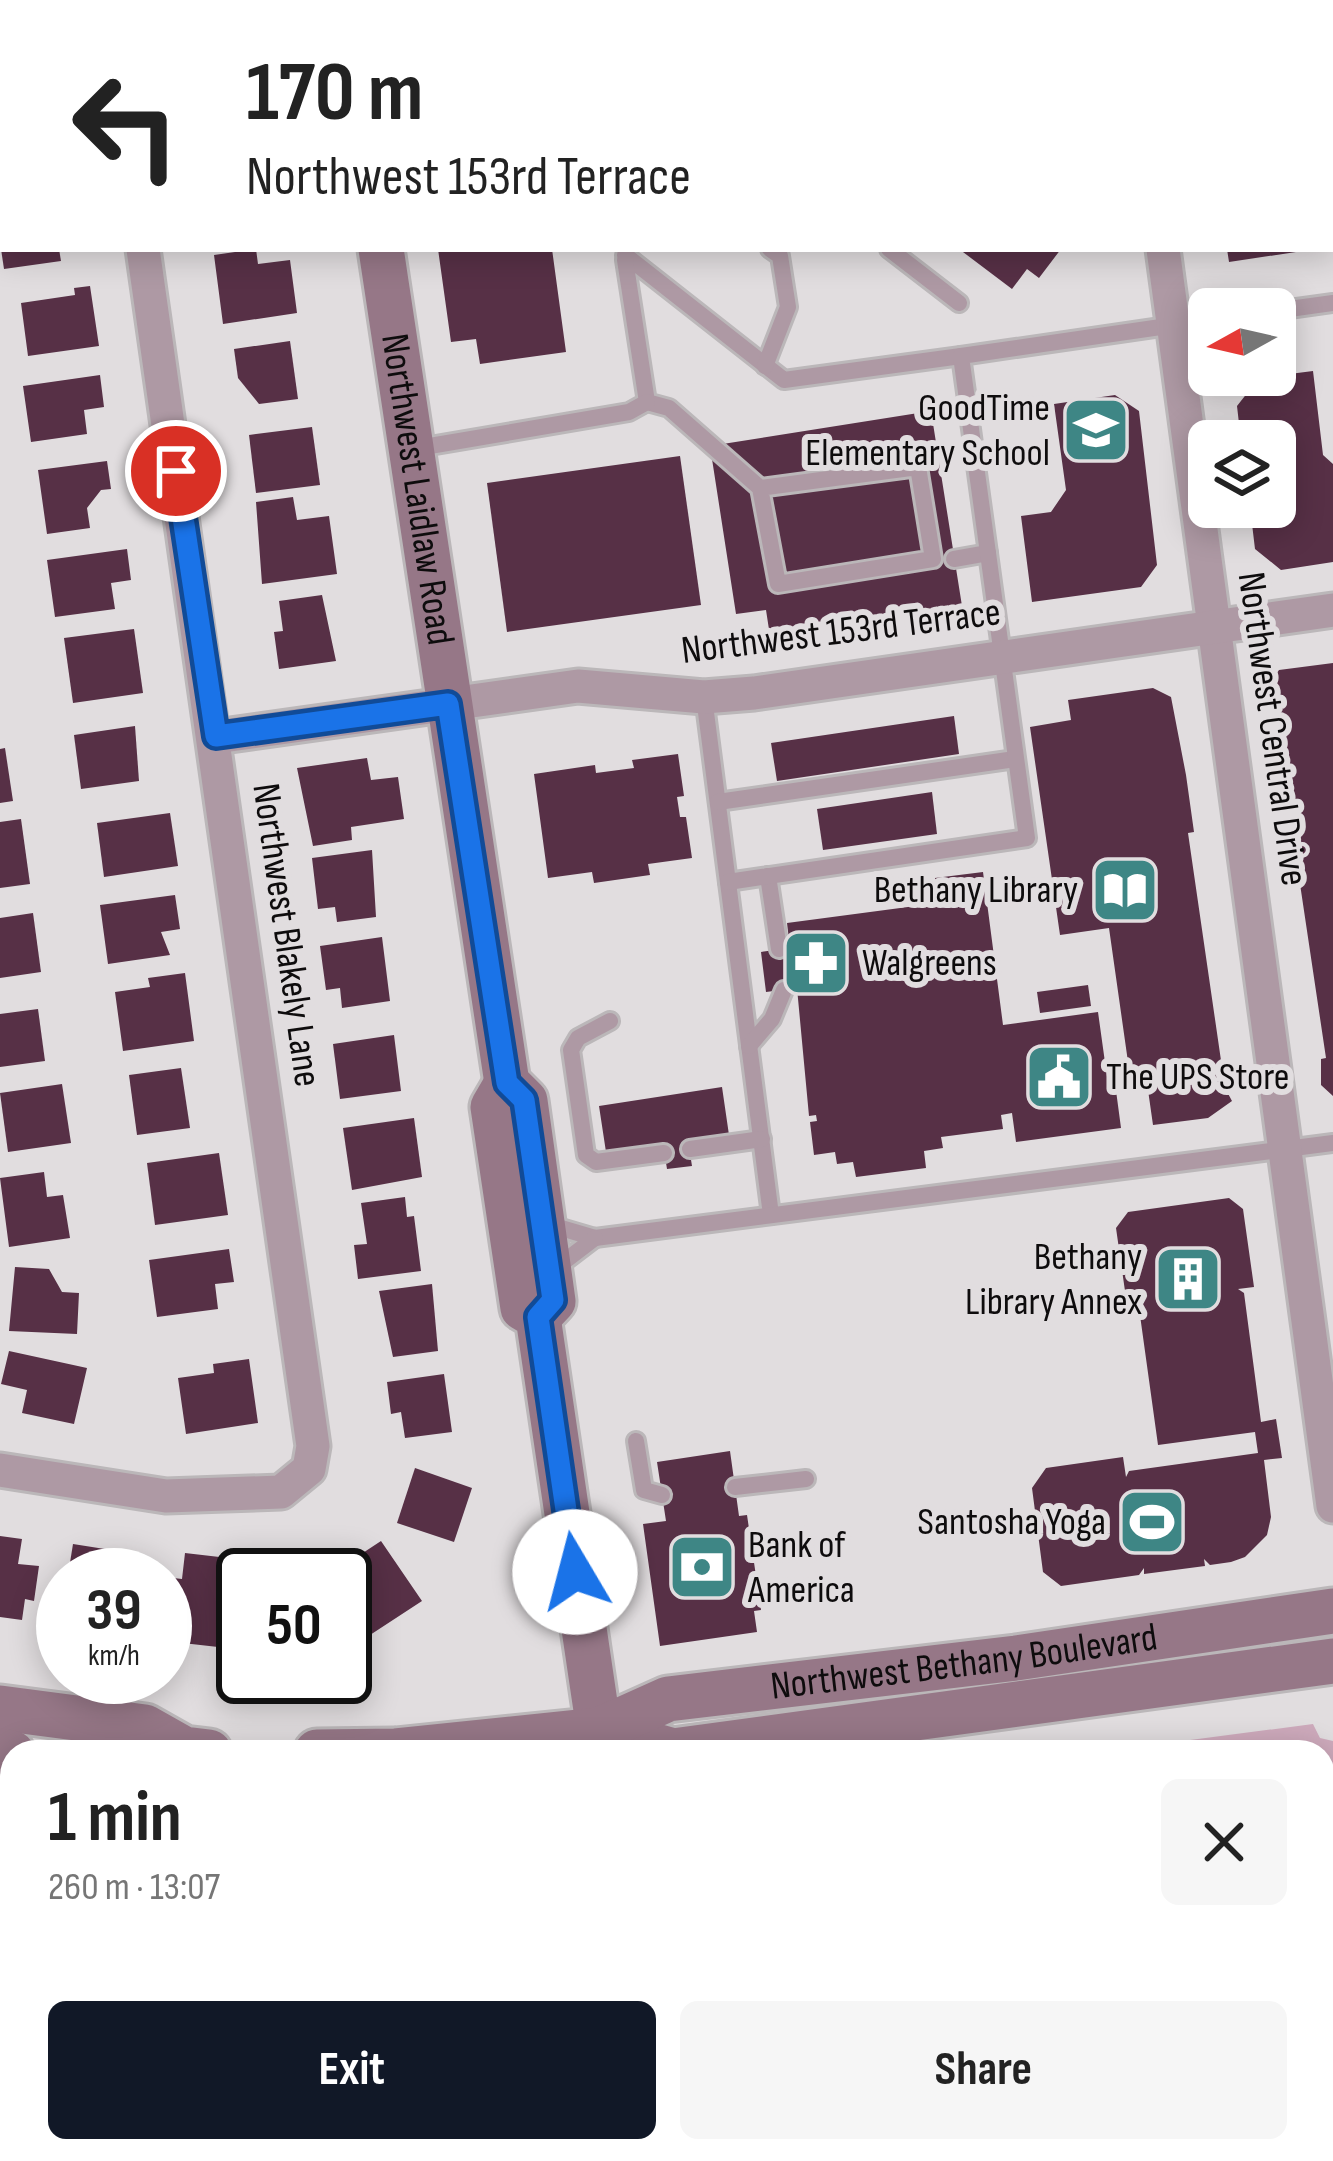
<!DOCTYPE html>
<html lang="en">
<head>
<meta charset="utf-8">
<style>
	body { margin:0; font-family:"Sofia Sans Condensed",sans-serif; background:#f6f6f6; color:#222; height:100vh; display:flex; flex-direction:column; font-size:45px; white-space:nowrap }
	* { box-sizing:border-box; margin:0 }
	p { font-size:39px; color:#767676 }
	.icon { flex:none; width:66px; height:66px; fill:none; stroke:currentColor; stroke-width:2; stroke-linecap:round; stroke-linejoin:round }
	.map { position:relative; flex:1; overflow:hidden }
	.sheet { position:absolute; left:0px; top:1740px; width:1335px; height:423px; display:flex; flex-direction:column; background:#fff; border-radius:36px 36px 0 0; box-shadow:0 6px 30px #0003 }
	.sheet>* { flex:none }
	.top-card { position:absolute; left:0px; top:0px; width:1335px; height:252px; box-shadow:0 6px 30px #0003; background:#fff; color:#222; overflow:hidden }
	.needle { width:78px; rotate:262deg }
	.controls { position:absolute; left:1188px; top:288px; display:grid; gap:24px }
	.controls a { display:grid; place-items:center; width:108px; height:108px; border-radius:18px; background:#fff; box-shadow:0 6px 30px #0003; font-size:60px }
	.speed { position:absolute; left:36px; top:1548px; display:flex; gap:24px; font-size:60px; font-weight:700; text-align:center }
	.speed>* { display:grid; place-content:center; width:156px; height:156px; border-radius:50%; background:#fff; box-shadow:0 6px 30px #0003; line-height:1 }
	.speed small { font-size:30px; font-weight:400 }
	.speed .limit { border:6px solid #111; border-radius:18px; background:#fff; color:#111 }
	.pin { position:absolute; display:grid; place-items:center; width:102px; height:102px; color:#fff; margin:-51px; border:6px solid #fff; border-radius:50%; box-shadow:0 3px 12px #0007 }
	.me { position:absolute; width:132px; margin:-66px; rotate:352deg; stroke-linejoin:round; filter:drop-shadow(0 0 9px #0008) }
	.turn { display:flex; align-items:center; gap:42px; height:252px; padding:0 48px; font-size:54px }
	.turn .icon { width:156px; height:156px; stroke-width:2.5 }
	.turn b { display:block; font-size:84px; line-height:102px }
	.round { display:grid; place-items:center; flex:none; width:126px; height:126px; border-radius:18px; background:#f6f6f6 }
	.headline { display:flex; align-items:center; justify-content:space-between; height:204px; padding:0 48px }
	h1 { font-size:72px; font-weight:700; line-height:90px }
	.action { display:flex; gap:24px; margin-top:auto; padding:24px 48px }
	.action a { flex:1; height:138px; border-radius:18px; background:#111827; color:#fff; font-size:48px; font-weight:700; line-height:138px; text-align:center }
	.action a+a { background:#f6f6f6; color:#222 }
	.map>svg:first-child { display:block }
	.green { fill:#ceaabc }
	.building { fill:#573046 }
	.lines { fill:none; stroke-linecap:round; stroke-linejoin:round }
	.service-casing { stroke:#bbb7b9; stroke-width:22 }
	.minor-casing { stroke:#bbb7b9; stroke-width:39 }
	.tertiary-casing { stroke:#bbb7b9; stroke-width:45 }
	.secondary-casing { stroke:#bbb7b9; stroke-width:51 }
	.service { stroke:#ae99a4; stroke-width:16 }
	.minor { stroke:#ae99a4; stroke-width:33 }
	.tertiary { stroke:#ae99a4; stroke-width:39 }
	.secondary { stroke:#967787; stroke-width:45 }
	.route-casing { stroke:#114b97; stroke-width:30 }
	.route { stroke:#1a73e8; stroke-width:21 }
	.labels { text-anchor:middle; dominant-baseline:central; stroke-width:12; stroke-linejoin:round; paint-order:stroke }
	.poi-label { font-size:39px; fill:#0e0c0d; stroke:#e1dddf; text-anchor:end }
	.street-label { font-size:39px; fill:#0e0c0d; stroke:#e1dddf }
</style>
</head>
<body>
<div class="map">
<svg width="1333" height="2161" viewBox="0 0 1333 2161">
	<rect width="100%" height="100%" fill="#e1dddf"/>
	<g class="green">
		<polygon points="1313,1724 1320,1738 1333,1741 1333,2161 991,2161 989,2151 1323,2151 1323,1752 1099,1752"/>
		<polygon points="12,2135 12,2151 217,2151 231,2161 0,2161 0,2145"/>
	</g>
	<g class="building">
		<polygon points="1,249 59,249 61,261 4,269"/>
		<polygon points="256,249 258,264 290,260 297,313 223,324 214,255"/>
		<polygon points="438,249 552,249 566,352 480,364 476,339 451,342"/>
		<polygon points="959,249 1061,249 1039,278 1027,269 1012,289"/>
		<polygon points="1227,249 1296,249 1296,252 1229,262"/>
		<polygon points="90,286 99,346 28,356 21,303 75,295 74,288"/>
		<polygon points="290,341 298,399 259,404 238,378 234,349"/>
		<polygon points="1313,371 1323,455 1333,464 1333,562 1281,570 1255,549 1250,507 1275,507 1275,441 1241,441 1237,406 1259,378"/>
		<polygon points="100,375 104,407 84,410 87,434 31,442 23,386"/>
		<polygon points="1115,395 1139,411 1157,565 1141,587 1032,602 1021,516 1051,512 1066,490 1054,404"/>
		<polygon points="931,411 962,606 770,636 766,610 736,614 710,446"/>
		<polygon points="312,427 320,485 256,493 249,435"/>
		<polygon points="680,456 701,605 507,632 487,483"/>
		<polygon points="107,461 111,489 101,490 87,508 90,528 47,534 38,470"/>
		<polygon points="293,497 297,520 329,516 337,574 262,584 256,502"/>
		<polygon points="127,549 131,580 111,583 115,609 55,617 47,560"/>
		<polygon points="322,595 336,661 279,669 274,632 283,631 279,601"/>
		<polygon points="134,629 143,693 73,703 64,638"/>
		<polygon points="1333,663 1333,1096 1321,1085 1321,1059 1326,1058 1270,683 1279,670"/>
		<polygon points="1153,688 1171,697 1186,775 1194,832 1188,833 1225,1088 1232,1101 1208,1118 1153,1125 1146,1076 1129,1069 1109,928 1060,935 1030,727 1071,720 1068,700"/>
		<polygon points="954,716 959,754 777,781 771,743"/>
		<polygon points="135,726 139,781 81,789 74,735"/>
		<polygon points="5,748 13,801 0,803 0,749"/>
		<polygon points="678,754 684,796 677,797 680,817 686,817 692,858 648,864 650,875 594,883 592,872 548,878 534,774 595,765 596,773 634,768 632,760"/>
		<polygon points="367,758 371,780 398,777 404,819 351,827 352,840 313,846 297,768"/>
		<polygon points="932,792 937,834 823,850 817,809"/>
		<polygon points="170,813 178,866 104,877 97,823"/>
		<polygon points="21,819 30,884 0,888 0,822"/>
		<polygon points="372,850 376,917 337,922 335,907 318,909 312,858"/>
		<polygon points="983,872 1003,1025 1098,1012 1108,1084 1115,1083 1121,1128 1016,1142 1012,1113 1001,1115 1003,1129 941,1137 943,1148 924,1151 926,1168 856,1177 853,1162 837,1164 835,1152 814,1155 810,1122 817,1121 816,1115 809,1116 797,988 766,992 761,952 790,948 787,923 938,903 935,878"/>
		<polygon points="175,895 180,929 161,932 170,955 108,964 100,905"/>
		<polygon points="33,913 41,972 0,978 0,918"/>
		<polygon points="382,937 390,1001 342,1008 340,988 326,990 320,946"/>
		<polygon points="185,973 194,1041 123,1051 115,992 150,987 148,978"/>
		<polygon points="1088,985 1091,1006 1040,1013 1037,992"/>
		<polygon points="38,1009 45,1061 0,1067 0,1014"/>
		<polygon points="394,1035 401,1091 340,1099 333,1044"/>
		<polygon points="181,1068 190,1128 137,1135 129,1075"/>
		<polygon points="62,1084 71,1143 8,1152 0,1093"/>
		<polygon points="722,1087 729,1135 688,1141 692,1166 667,1169 663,1144 606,1152 599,1106"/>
		<polygon points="414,1118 422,1177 352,1190 343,1128"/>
		<polygon points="219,1153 228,1215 155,1225 147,1163"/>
		<polygon points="44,1172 47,1197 63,1195 70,1238 9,1247 0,1178"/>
		<polygon points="405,1197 407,1217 414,1216 421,1271 358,1279 354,1245 367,1244 361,1203"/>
		<polygon points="1229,1198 1243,1209 1254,1287 1238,1289 1244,1293 1261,1422 1276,1419 1282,1458 1264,1460 1271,1517 1267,1535 1245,1557 1231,1562 1210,1565 1204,1559 1205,1566 1144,1574 1144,1568 1139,1575 1061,1586 1043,1572 1032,1488 1046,1468 1123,1457 1126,1477 1129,1471 1258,1453 1255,1432 1158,1445 1139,1308 1144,1302 1127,1305 1116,1228 1128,1212"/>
		<polygon points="229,1249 234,1282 215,1284 218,1309 157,1317 149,1260"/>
		<polygon points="15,1267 49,1269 62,1292 79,1293 77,1334 9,1331"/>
		<polygon points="432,1284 438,1351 393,1357 379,1291"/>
		<polygon points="9,1351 87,1368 74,1424 22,1413 27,1390 1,1384"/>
		<polygon points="249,1359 258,1423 186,1434 178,1378 214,1373 213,1364"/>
		<polygon points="444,1374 452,1432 405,1438 401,1412 391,1414 387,1382"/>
		<polygon points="730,1451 739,1516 747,1515 761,1610 754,1611 757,1632 660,1646 643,1524 666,1521 657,1462"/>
		<polygon points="415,1468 472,1488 454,1542 397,1523"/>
		<polygon points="0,1536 22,1539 18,1564 39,1566 34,1601 25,1599 22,1620 0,1617"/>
		<polygon points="381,1541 422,1601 370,1635 345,1598 357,1585 343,1566"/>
		<polygon points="73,1544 111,1550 107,1575 68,1575"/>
		<polygon points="185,1553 228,1558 218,1647 165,1641 165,1577 182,1579"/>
		<polygon points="12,1924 12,2012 0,2019 0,1931"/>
		<polygon points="278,2151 354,2151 337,2161 331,2152 325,2161 285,2161"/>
		<polygon points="375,2151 412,2151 409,2161 372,2161"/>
	</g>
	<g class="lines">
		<defs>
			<g id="service">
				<polyline points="587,0 587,3"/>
				<polyline points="640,0 641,3"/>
				<polyline points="727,0 730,3"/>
				<polyline points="526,3 546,0"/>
				<polyline points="889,249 959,303"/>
				<polyline points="625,255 784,380 961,356"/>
				<polyline points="625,260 647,402 669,408 760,488 918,467 933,559 778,584 760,488"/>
				<polyline points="1275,311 1333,303"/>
				<polyline points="765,366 788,307 780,256 770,249"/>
				<polyline points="412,449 629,412 647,402"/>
				<polyline points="954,559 988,553"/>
				<polyline points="704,697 771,1215"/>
				<polyline points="718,802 1015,759"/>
				<polyline points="768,876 779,949"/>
				<polyline points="728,882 1027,838 961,356 1209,320"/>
				<polyline points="610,1021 578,1038 571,1050 586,1155 596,1162 664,1153"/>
				<polyline points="749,1046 772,1019 784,990"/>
				<polyline points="690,1149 762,1139"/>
				<polyline points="544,1223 595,1238 1333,1143"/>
				<polyline points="553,1270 595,1238"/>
				<polyline points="636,1441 644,1490 662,1495"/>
				<polyline points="735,1487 806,1479"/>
			</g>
			<g id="minor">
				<polyline points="106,0 106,3"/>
				<polyline points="1193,3 1195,0"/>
				<polyline points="1163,249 1333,1506"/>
				<polyline points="216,737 578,686 704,697 754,693 1333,610"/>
				<polyline points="0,1470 166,1496 281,1492 309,1469 313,1446 143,249"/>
			</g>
			<polyline id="tertiary" points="661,2151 663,2161"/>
			<g id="secondary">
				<polyline points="345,0 345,3"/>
				<path id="s1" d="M381,249L507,1083L525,1101L553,1301L538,1317"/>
				<polyline points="507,1083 493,1107 523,1308 538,1317 599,1730"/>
				<polyline points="0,1708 145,1727 184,1749 209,1752"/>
				<polyline points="599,1730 673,1751 1333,1661"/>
				<polyline points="0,1751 12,1753"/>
				<path id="s2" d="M317,1752L396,1751L599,1730L668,1699L1016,1658L1333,1611"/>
			</g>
		</defs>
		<use href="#service" class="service-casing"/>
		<use href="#minor" class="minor-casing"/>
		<use href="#tertiary" class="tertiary-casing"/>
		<use href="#secondary" class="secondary-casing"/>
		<use href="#service" class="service"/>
		<use href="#minor" class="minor"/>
		<use href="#tertiary" class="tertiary"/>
		<use href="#secondary" class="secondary"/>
	</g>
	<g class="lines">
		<defs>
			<polyline id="route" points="176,471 216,736 448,704 507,1083 524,1100 553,1300 538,1317 575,1572"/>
		</defs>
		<use href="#route" class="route-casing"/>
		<use href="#route" class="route"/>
	</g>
	<defs>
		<symbol id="school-square" viewBox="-11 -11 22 22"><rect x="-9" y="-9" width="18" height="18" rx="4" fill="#3e8685" stroke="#e1dddf"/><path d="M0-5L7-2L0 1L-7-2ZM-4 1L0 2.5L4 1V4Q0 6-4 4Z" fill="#fff"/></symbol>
		<symbol id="library-square" viewBox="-11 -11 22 22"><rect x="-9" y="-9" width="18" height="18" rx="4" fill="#3e8685" stroke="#e1dddf"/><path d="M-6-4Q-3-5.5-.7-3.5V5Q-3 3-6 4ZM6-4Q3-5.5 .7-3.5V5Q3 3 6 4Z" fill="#fff"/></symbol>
		<symbol id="pharmacy-square" viewBox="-11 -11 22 22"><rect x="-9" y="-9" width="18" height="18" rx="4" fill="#3e8685" stroke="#e1dddf"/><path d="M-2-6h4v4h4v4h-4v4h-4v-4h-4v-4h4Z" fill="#fff"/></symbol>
		<symbol id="civic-square" viewBox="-11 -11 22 22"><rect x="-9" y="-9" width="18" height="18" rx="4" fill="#3e8685" stroke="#e1dddf"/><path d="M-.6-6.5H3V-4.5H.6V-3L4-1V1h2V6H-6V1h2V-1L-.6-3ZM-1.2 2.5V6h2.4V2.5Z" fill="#fff"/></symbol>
		<symbol id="building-square" viewBox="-11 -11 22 22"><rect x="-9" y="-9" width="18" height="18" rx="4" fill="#3e8685" stroke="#e1dddf"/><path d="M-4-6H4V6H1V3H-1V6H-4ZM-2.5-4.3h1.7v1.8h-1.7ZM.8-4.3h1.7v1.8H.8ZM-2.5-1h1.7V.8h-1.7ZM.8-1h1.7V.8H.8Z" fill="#fff"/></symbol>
		<symbol id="stadium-square" viewBox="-11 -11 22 22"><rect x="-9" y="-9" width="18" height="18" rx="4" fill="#3e8685" stroke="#e1dddf"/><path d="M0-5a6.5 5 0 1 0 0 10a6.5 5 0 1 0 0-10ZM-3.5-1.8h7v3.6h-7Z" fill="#fff"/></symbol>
		<symbol id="bank-square" viewBox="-11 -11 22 22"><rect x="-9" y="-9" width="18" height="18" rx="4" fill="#3e8685" stroke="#e1dddf"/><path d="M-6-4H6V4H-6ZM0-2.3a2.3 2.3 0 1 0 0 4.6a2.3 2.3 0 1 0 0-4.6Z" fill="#fff"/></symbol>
	</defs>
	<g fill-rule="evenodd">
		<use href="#school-square" x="1058" y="392" width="76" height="76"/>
		<use href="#library-square" x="1087" y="852" width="76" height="76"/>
		<use href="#pharmacy-square" x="778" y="925" width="76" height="76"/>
		<use href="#civic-square" x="1021" y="1039" width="76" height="76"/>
		<use href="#building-square" x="1150" y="1241" width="76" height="76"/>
		<use href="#stadium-square" x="1114" y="1484" width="76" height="76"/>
		<use href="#bank-square" x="664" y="1529" width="76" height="76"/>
	</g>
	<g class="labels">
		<g class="poi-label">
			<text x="1050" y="408">GoodTime<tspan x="1050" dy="45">Elementary School</tspan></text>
			<text x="1078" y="890">Bethany Library</text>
			<text x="862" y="963" text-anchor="start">Walgreens</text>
			<text x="1106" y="1077" text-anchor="start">The UPS Store</text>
			<text x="1142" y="1257">Bethany<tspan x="1142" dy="45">Library Annex</tspan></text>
			<text x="1106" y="1522">Santosha Yoga</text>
			<text x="748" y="1545" text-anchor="start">Bank of<tspan x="748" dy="45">America</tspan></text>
		</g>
		<g class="street-label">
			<text stroke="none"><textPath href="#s1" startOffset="243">Northwest Laidlaw Road</textPath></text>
			<text transform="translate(841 632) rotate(-7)">Northwest 153rd Terrace</text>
			<text transform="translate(1272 729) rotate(82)">Northwest Central Drive</text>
			<text transform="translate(286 935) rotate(82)">Northwest Blakely Lane</text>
			<text stroke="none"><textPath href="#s2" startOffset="657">Northwest Bethany Boulevard</textPath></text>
		</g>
	</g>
</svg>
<div class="controls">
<a><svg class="needle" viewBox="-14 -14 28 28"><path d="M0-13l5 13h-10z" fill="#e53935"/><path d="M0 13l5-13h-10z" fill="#767676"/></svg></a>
<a><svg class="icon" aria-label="layers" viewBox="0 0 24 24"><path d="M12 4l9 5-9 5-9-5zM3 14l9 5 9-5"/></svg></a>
</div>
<div class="speed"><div>39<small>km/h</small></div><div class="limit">50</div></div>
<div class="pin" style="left:176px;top:471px;background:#d93025"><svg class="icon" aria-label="arrive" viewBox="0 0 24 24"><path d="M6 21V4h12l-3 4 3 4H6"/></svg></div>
<svg class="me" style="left:575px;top:1572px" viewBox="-20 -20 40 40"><circle r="19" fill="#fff"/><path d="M0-13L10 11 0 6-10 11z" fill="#1a73e8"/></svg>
<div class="top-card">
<div class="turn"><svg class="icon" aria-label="left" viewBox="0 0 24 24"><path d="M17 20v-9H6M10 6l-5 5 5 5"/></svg><div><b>170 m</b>Northwest 153rd Terrace</div></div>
</div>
<section class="sheet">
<div class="headline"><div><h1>1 min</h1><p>260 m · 13:07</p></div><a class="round"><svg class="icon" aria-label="close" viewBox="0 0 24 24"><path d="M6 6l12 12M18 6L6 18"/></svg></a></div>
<div class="action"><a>Exit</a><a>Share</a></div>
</section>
</div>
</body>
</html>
